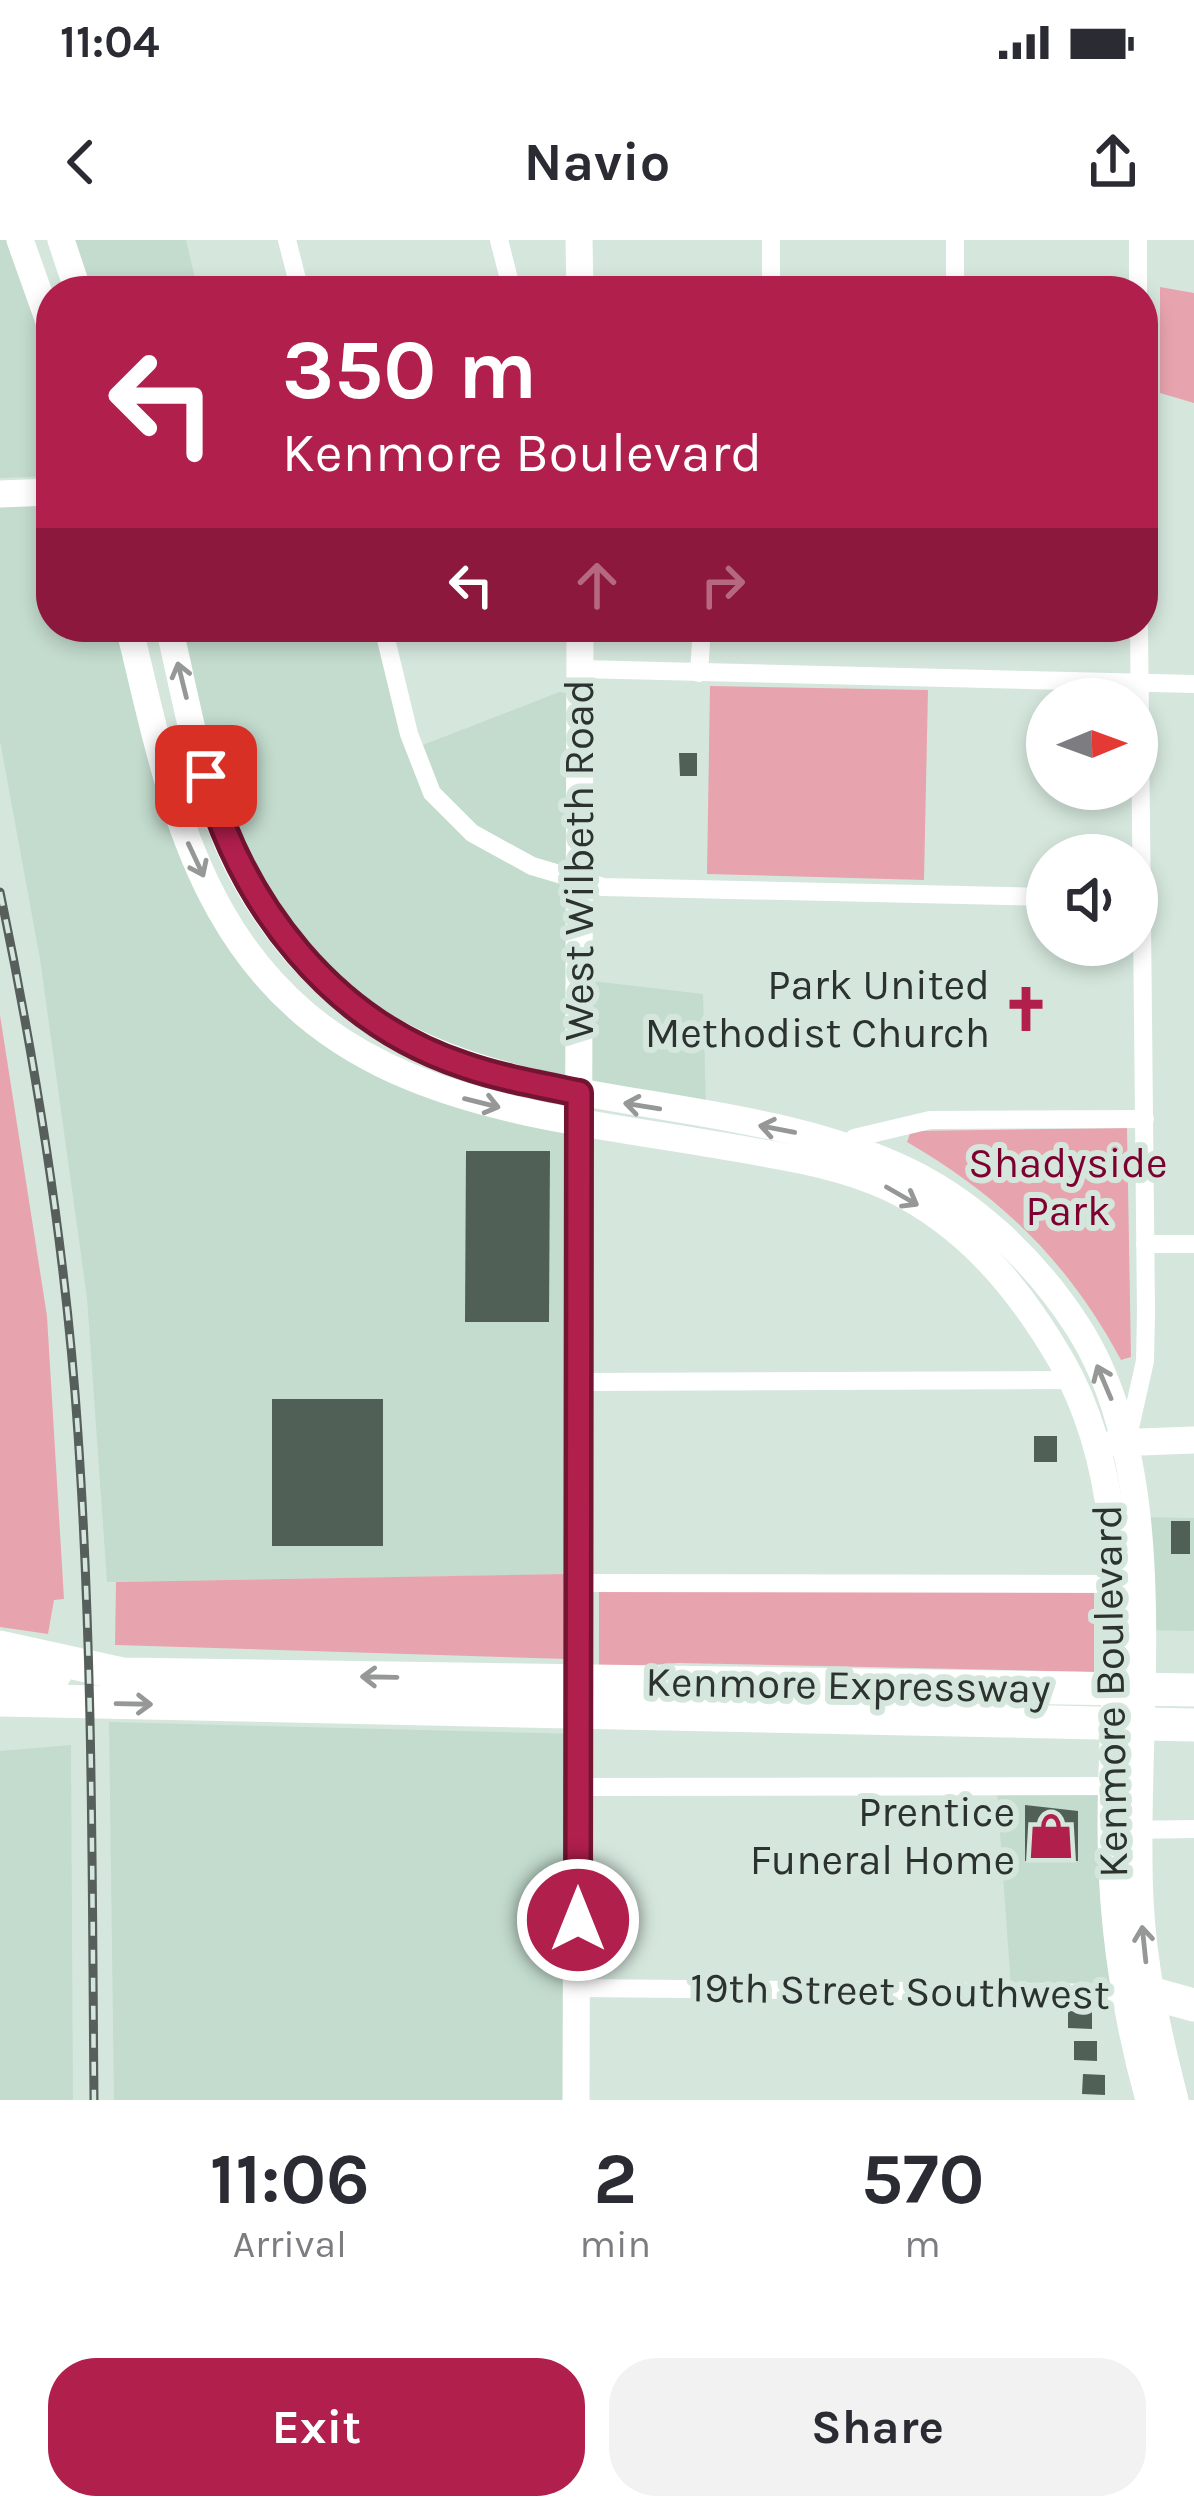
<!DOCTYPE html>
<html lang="en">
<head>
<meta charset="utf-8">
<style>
	body { margin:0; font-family:Karla,sans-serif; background:#f2f2f3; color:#2b2b33; height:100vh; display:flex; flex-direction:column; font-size:45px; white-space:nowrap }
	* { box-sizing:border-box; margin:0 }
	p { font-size:39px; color:#7c7c81 }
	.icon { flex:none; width:66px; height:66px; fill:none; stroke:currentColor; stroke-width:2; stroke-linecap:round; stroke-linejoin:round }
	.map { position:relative; height:1860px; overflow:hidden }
	.details { display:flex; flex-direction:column; background:#fff; flex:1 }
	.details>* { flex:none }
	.top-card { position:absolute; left:36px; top:36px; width:1122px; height:366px; border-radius:48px; box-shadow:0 6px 18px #0003; background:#b11f4d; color:#fff; overflow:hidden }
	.needle { width:78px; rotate:89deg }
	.fabs { position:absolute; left:1026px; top:438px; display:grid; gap:24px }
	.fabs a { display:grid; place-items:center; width:132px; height:132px; border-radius:50%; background:#fff; box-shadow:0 6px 18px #0003; font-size:60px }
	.pin { position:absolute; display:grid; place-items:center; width:102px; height:102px; color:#fff; margin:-51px; border-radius:24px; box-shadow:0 6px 18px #0006 }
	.me { position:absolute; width:132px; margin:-66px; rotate:0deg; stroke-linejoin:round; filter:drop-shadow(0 0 9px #0008) }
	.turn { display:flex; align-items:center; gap:42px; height:252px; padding:0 48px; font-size:54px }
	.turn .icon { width:156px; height:156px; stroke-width:2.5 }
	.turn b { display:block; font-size:84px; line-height:102px }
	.lanes { display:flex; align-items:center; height:114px; padding:0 48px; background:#0003; justify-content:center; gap:60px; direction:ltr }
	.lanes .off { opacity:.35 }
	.eta { display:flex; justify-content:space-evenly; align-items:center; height:204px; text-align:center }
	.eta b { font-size:72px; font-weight:700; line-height:84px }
	.cta { display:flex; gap:24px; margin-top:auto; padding:24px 48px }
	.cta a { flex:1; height:138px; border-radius:48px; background:#b11f4d; color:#fff; font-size:48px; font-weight:700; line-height:138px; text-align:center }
	.cta a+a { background:#f2f2f3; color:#2b2b33 }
	.status { display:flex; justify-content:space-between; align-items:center; height:84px; padding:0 60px; background:#fff; direction:ltr }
	.status svg { height:33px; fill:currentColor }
	header { display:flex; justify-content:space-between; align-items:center; height:156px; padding:0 48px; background:#fff; font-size:54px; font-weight:700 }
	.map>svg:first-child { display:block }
	.built { fill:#c3dcce }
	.green { fill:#e8a4ae }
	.building { fill:#506057 }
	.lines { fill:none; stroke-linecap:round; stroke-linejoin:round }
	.street { stroke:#fff; stroke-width:18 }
	.secondary { stroke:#fff; stroke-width:27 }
	.highway { stroke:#fff; stroke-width:33 }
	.rail-casing { stroke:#565f5b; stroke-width:9 }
	.rail { stroke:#d5e7dd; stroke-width:4.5; stroke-dasharray:14; stroke-linecap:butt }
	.oneway { stroke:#969897 }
	.route-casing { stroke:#731432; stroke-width:30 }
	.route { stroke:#b11f4d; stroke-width:21 }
	.labels { text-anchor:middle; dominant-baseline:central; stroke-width:12; stroke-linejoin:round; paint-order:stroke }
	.street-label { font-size:42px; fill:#2c322f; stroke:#d5e7dd }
	.poi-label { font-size:42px; fill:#2c322f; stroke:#d5e7dd; text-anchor:end }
	.park-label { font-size:42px; fill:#7d0030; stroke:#d5e7dd }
</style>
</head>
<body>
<div class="status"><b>11:04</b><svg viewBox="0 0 49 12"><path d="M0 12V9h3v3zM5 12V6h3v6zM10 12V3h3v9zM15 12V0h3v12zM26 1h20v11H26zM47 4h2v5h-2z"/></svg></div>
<header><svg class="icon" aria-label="back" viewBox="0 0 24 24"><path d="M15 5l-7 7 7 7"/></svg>Navio<svg class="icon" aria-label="share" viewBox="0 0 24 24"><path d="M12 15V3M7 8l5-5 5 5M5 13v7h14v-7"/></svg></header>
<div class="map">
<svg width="1194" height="1860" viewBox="0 0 1194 1860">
	<rect width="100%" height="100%" fill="#d5e7dd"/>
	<g class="built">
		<polygon points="0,0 13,0 51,117 51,236 0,238"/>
		<polygon points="61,0 186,0 198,51 78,51"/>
		<polygon points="51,250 51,387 129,387 221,673 355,811 579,884 578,1334 107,1342 87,1058 40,719 0,501 0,252"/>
		<polygon points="169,387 380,387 415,508 580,444 579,853 397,794 261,666"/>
		<polygon points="584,740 703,754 706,868 584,848"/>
		<polygon points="1137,1277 1194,1278 1194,1391 1139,1390"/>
		<polygon points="109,1482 579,1494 576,1860 114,1860"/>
		<polygon points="71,1505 73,1860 0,1860 0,1511"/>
		<polygon points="997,1551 1107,1551 1117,1749 1011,1747"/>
	</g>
	<g class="green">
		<polygon points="1160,47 1194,53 1194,163 1160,153"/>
		<polygon points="710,446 928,450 924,640 707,634"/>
		<polygon points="0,775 47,1076 64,1359 54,1360 48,1394 0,1387"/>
		<path d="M1127,888L1131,1117L1121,1120C1069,1023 1002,957 907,902L911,891Z"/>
		<polygon points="566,1334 567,1419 115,1405 116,1342"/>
		<polygon points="599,1351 1094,1351 1094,1432 678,1423 599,1429"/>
	</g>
	<g class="building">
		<polygon points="679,513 697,513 697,536 680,536"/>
		<polygon points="466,911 550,911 549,1082 465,1082"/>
		<rect x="272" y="1159" width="111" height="147"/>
		<rect x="1034" y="1196" width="23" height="26"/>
		<rect x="1171" y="1281" width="19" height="33"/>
		<polygon points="1025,1565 1078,1571 1078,1621 1025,1621"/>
		<polygon points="1068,1771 1092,1772 1092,1789 1068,1788"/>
		<polygon points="1074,1801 1097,1801 1097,1821 1074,1820"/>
		<polygon points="1083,1834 1105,1835 1105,1855 1082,1854"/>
	</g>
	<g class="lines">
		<g class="street">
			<polyline points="287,0 300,51"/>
			<polyline points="499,0 512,51"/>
			<polyline points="771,0 771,51"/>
			<polyline points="955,0 955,51"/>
			<polyline points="1138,0 1138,51"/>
			<polyline points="383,387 409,494 432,553 472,593 532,626 603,647 1047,657"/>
			<polyline points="580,429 1194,444"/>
			<polyline points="699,433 702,387"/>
			<polyline points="844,915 854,898 930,880 1145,879"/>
			<polyline points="1145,1004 1194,1004"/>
			<polyline points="581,1142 1071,1140"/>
			<polyline points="1127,1201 1145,1121 1146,1072 1139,387"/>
			<polyline points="578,1343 1121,1344"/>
			<polyline points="579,1547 1138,1546"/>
			<polyline points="1128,1590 1194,1589"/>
			<polyline points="577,1748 1124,1753"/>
		</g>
		<g class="secondary">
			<polyline points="20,0 51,87"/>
			<polyline points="61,0 78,51"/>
			<polyline points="579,0 580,51"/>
			<polyline points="0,254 51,252"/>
			<path d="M129,387C153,483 171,583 220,670C332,870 543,873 741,909C792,918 843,926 890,948C967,985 1019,1048 1061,1120C1141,1259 1111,1433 1111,1585C1111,1679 1124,1770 1149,1860"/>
			<path d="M169,387C189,471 203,565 246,641C393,903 666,825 897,926C970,958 1035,1020 1078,1087C1176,1240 1131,1483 1140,1659C1143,1727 1158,1794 1175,1860"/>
			<polyline points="1114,1203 1194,1200"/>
			<polyline points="576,1860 580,387"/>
		</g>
		<g class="highway">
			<polyline points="0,1407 123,1434 1194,1450"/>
			<polyline points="0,1434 55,1434"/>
			<polyline points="0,1460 1194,1485"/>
			<polyline points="1150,1753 1194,1765"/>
		</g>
		<defs>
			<path id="rail" d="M0,652C37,830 66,1012 78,1194C93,1415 92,1638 94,1860"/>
		</defs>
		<use href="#rail" class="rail-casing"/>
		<use href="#rail" class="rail"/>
	</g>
	<defs><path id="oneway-shaft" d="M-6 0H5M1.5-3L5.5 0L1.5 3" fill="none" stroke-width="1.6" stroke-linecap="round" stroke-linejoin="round" transform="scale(3)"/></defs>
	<g class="oneway">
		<use href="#oneway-shaft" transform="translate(182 440) rotate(-104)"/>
		<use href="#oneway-shaft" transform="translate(196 620) rotate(65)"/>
		<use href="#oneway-shaft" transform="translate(482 863) rotate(14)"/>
		<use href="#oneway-shaft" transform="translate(642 866) rotate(-171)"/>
		<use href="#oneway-shaft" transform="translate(777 889) rotate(-169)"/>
		<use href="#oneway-shaft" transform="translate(902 956) rotate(30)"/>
		<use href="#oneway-shaft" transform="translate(1104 1142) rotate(-113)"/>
		<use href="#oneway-shaft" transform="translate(379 1437) rotate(-179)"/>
		<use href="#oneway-shaft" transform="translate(134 1464) rotate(1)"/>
		<use href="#oneway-shaft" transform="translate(1144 1704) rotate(-96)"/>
	</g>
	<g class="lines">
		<defs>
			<path id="route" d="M206,536C242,665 331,781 463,825C500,838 540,845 579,853L578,1680"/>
		</defs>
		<use href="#route" class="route-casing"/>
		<use href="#route" class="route"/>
	</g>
	<defs>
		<symbol id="church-bare" viewBox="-9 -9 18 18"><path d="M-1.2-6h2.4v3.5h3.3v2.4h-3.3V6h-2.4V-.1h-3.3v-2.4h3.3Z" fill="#b11f4d" stroke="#d5e7dd" stroke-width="2.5" paint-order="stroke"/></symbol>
		<symbol id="shop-bare" viewBox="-9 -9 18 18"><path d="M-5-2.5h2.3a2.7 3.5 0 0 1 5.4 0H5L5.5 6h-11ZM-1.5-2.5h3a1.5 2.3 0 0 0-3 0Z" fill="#b11f4d" stroke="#d5e7dd" stroke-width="2.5" paint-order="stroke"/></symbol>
	</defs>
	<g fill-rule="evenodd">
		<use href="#church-bare" x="993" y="736" width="66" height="66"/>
		<use href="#shop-bare" x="1018" y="1563" width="66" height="66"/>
	</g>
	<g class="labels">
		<g class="street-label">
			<text transform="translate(579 620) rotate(-90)">West Wilbeth Road</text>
			<text transform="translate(848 1445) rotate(1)">Kenmore Expressway</text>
			<text transform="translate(1110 1451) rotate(-91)">Kenmore Boulevard</text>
			<text transform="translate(900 1751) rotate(1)">19th Street Southwest</text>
		</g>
		<g class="poi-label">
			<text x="990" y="745">Park United<tspan x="990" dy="48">Methodist Church</tspan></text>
			<text x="1015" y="1572">Prentice<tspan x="1015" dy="48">Funeral Home</tspan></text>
		</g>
		<g class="park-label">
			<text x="1068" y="923">Shadyside<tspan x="1068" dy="48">Park</tspan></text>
		</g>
	</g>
</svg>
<div class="fabs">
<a><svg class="needle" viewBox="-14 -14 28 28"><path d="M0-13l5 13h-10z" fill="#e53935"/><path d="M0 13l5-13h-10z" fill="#7c7c81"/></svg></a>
<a><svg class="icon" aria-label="sound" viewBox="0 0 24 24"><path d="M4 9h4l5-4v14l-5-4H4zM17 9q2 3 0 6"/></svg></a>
</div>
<div class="pin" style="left:206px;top:536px;background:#d93025"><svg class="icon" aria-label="arrive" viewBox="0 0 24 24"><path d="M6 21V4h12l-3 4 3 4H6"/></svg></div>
<svg class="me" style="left:578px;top:1680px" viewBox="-20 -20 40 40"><circle r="17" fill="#b11f4d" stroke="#fff" stroke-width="3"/><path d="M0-11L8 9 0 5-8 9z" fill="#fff"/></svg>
<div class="top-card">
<div class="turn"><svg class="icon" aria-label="left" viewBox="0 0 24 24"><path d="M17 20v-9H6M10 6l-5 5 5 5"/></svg><div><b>350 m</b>Kenmore Boulevard</div></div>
<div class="lanes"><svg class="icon" aria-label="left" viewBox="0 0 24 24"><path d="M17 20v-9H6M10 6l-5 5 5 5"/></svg><svg class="icon off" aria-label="ahead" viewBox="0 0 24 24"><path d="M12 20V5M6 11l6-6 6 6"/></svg><svg class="icon off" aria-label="right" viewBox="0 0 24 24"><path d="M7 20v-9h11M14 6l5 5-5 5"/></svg></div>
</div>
</div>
<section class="details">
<div class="eta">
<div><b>11:06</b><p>Arrival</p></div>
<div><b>2</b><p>min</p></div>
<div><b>570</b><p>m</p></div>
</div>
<div class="cta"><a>Exit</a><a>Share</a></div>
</section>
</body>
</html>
